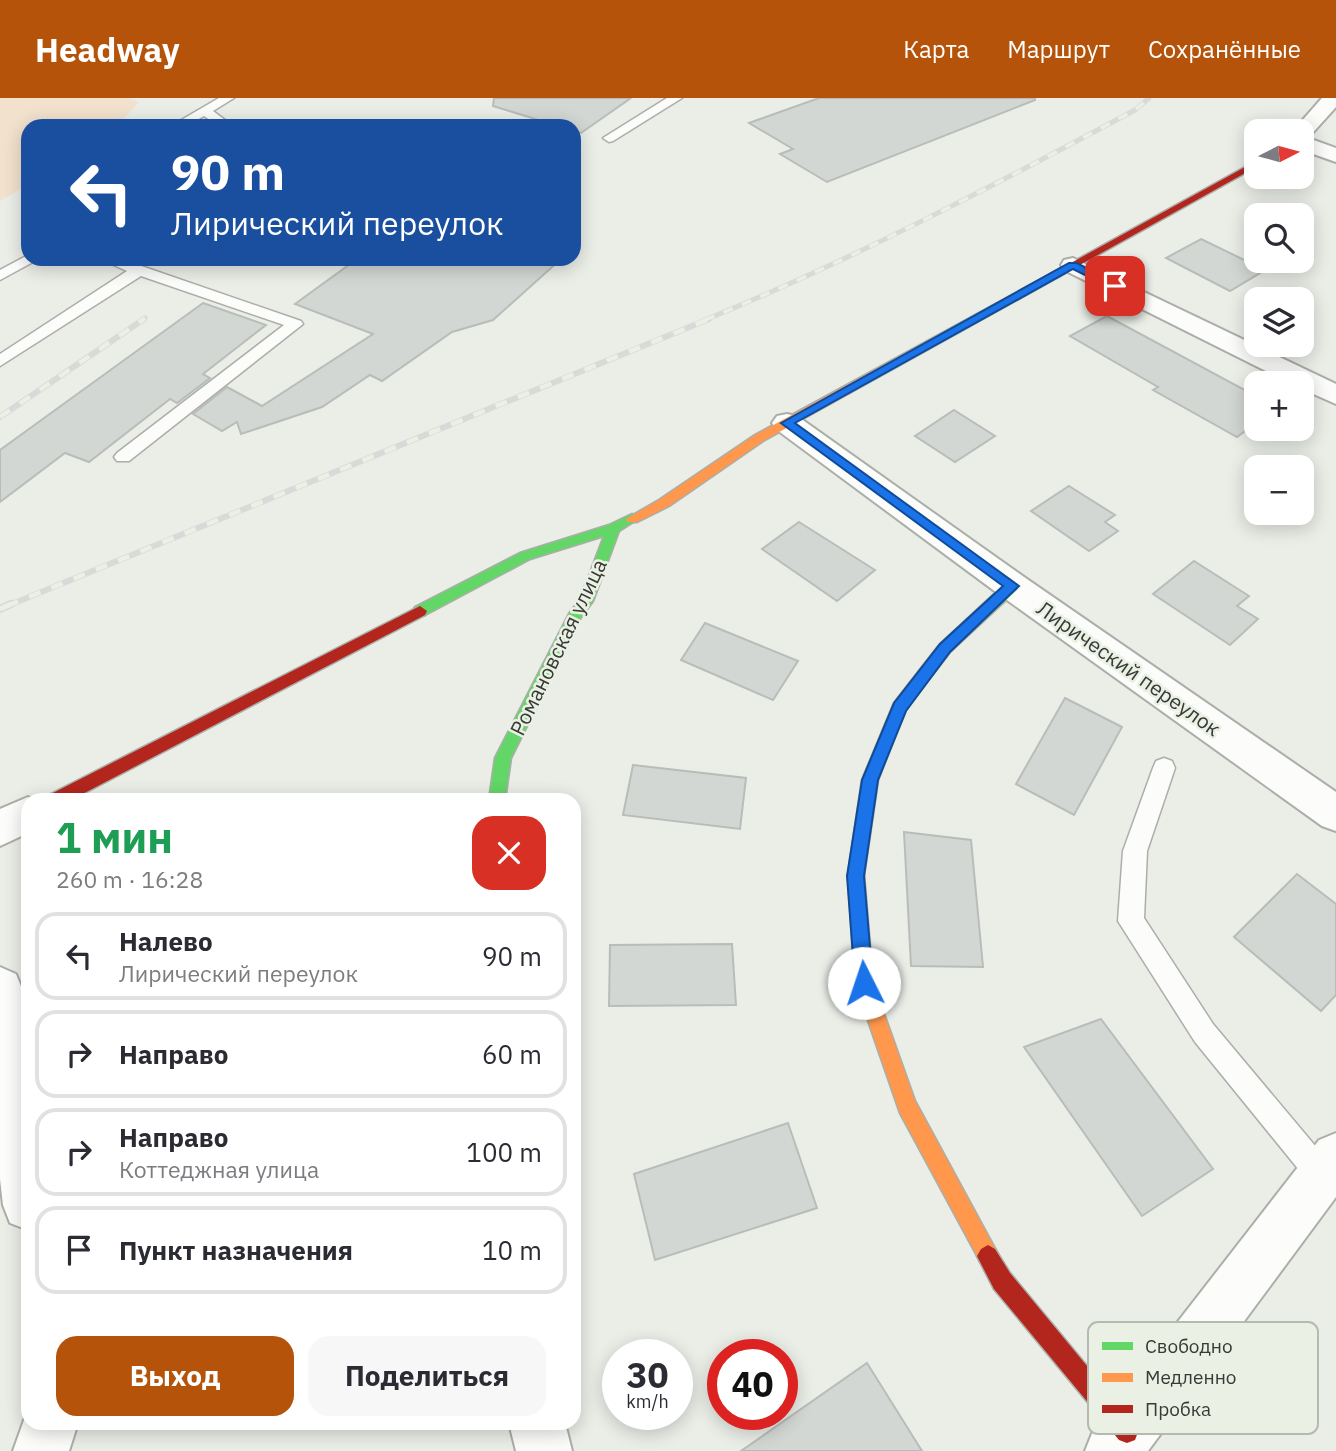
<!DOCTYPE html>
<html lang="ru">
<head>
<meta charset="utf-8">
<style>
	body { margin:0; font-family:"IBM Plex Sans",sans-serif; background:#f7f7f7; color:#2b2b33; height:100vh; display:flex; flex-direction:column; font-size:26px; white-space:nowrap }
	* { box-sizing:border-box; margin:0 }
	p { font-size:23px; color:#7c7c81 }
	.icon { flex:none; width:38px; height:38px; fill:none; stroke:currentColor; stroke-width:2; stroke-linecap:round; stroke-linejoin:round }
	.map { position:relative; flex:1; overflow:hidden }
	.details { position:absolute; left:21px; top:695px; width:560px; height:637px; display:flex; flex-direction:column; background:#fff; border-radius:21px; box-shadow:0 4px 18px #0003 }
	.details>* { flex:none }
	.banner { position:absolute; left:21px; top:21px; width:560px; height:147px; border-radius:21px; box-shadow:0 4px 18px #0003; background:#1a4fa0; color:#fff; overflow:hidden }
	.needle { width:46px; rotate:84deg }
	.tools { position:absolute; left:1244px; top:21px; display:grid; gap:14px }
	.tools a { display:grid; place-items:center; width:70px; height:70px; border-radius:14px; background:#fff; box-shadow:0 4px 18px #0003; font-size:35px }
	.speed { position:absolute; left:602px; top:1241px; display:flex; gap:14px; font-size:35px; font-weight:700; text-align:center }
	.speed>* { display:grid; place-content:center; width:91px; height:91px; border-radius:50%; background:#fff; box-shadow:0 4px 18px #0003; line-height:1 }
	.speed small { font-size:18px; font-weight:400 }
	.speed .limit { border:10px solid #d22; background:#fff; color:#111 }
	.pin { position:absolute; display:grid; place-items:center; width:60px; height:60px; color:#fff; margin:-30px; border-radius:14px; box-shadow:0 4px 10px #0006 }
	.me { position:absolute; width:77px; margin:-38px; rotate:356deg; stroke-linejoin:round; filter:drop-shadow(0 0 5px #0008) }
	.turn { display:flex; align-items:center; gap:24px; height:147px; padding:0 35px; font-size:32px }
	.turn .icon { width:91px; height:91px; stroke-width:2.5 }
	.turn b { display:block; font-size:49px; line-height:60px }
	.round { display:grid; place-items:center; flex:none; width:74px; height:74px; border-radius:21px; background:#f7f7f7 }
	.headline { display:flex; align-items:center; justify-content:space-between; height:119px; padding:0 35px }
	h1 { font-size:42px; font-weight:700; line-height:52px; color:#1e9e55 }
	.action { display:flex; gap:14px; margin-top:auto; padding:14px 35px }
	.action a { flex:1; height:80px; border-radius:21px; background:#b45309; color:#fff; font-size:28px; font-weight:700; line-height:80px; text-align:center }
	.action a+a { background:#f7f7f7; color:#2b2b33 }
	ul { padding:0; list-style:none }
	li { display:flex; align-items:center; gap:21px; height:88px; margin:0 14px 10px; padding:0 21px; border:4px solid #e1e1e2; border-radius:21px }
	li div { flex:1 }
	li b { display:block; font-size:26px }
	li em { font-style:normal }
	header { display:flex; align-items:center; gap:42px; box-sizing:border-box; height:98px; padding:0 35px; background:#b45309; color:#fff }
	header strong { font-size:33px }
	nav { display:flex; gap:38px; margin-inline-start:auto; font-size:24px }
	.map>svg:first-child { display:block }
	.green { fill:#f2e1cd }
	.building { fill:#d3d7d3; stroke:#b9bdb9; stroke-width:2 }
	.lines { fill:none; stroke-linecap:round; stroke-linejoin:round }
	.lane-casing { stroke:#abaea9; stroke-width:3 }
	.street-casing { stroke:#abaea9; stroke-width:4 }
	.fast-casing { stroke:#abaea9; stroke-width:3 }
	.slow-casing { stroke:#abaea9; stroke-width:3 }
	.jam-casing { stroke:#abaea9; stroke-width:3 }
	.lane { fill:#fcfcfb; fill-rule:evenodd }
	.street { fill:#fcfcfb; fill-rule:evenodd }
	.fast { fill:#63d668; fill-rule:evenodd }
	.slow { fill:#ff974d; fill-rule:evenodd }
	.jam { fill:#b3261e; fill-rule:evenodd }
	.rail-far2-casing { stroke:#d9dad8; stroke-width:5 }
	.rail-far1-casing { stroke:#d9dad8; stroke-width:6 }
	.rail-casing { stroke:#d9dad8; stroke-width:8 }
	.rail-far2 { stroke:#eaf1e4; stroke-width:3.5; stroke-dasharray:10; stroke-linecap:butt }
	.rail-far1 { stroke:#eaf1e4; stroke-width:4.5; stroke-dasharray:12; stroke-linecap:butt }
	.rail { stroke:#eaf1e4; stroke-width:5; stroke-dasharray:16; stroke-linecap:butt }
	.route { fill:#1a73e8; stroke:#114b97; stroke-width:2 }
	.labels { text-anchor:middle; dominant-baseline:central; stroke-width:5; stroke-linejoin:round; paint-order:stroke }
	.street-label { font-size:21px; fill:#383a36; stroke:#eaf1e4 }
	.key { fill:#eaf1e4; stroke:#b5bab0; stroke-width:2 }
	.key-label { font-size:19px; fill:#383a36 }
</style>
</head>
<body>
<header>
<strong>Headway</strong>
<nav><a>Карта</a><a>Маршрут</a><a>Сохранённые</a></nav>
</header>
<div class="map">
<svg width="1336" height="1353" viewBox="0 0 1336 1353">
	<rect width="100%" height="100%" fill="#eaeee7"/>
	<polygon class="green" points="0,0 128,0 139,4 117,28 28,28 28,87 0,103"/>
	<g class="building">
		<polygon points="494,0 631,0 581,35 574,33 574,28 558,28 493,8"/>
		<polygon points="819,0 1035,0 1035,2 827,84 780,56 793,51 749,25"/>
		<polygon points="1201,141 1265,172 1230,193 1166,160"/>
		<polygon points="357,161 561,161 493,222 452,234 382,283 370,277 322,309 241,336 237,324 222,333 193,316 227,289 262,308 373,236 295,206"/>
		<polygon points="203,205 266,227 203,276 210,280 177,305 170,301 89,364 65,355 0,404 0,352"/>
		<polygon points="1107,218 1256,298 1256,325 1237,339 1153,292 1158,289 1070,238"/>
		<polygon points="954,312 995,338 955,364 915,338"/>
		<polygon points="1069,388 1115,417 1105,424 1118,433 1089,453 1031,413"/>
		<polygon points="799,424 875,472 837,503 762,451"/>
		<polygon points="1194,463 1249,498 1237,508 1258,521 1230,547 1153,496"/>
		<polygon points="705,525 798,563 773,602 681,562"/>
		<polygon points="1065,600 1122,629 1074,717 1016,686"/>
		<polygon points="633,667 746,680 740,731 623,717"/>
		<polygon points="904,734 971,742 983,869 911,868"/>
		<polygon points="1297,776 1336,806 1336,897 1321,913 1234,839"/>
		<polygon points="732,846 736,907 609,908 610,847"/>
		<polygon points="1101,921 1213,1071 1142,1118 1024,949"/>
		<polygon points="788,1025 817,1110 655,1162 634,1076"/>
		<polygon points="867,1265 922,1353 741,1353"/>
	</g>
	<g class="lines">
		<defs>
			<g id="lane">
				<polygon points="219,0 234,0 213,13 233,28 219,28 204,18 186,28 171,28"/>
				<polygon points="667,0 682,0 613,43 609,44 603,40"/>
				<polygon points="28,157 28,161 35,161 33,164 0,182 0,172"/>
				<polygon points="100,161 121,161 301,223 303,226 129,363 117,363 114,359 117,355 284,227 141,178 0,268 0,256 127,173"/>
				<polygon points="1164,660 1172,663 1175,670 1147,753 1144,820 1213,926 1332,1068 1336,1079 1332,1088 1322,1093 1312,1088 1195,944 1118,823 1123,753 1153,670 1156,663"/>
			</g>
			<g id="street">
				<polygon points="1322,0 1336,0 1336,9 1308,40 1336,50 1336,64 1302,52 1302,33 1293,33"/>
				<polygon points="1073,160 1336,286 1336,306 1302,291 1302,285 1290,285 1064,172 1061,167 1064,162"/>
				<polygon points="787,316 797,318 1024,479 1336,694 1336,733 1322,728 1000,497 777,332 772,325 777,318"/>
				<polygon points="28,699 36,702 28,702 28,735 0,748 0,711"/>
				<polygon points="0,869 16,876 22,891 28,932 28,1132 10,1125 3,1107 0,1081"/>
				<polygon points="1336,1035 1336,1099 1148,1353 1085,1353 1093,1333 1319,1042"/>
				<polygon points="28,1311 28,1325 78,1325 69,1353 13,1353"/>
				<polygon points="509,1325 565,1325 572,1353 516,1353"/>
			</g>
			<g id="fast">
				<polygon points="632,416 638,421 619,433 593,503 581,519 511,660 505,702 489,702 495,660 569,516 580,501 604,438 530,461 425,517 420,518 413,513 415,509 520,455 609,427"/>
				<polygon points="1012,483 1019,488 1017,492 950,554 905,612 878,682 864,777 862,782 856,785 850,782 848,777 862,682 894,605 940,546 1007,484"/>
			</g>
			<g id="slow">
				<polygon points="1056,173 1061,176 1060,178 763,343 669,408 637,424 627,424 626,421 659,402 755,337"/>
				<polygon points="856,769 862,772 864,777 873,885 915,1003 999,1158 995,1165 988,1169 981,1165 900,1015 855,885 848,777 850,772"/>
			</g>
			<g id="jam">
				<polygon points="1256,63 1256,69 1060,178 1051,176"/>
				<polygon points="420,508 427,513 425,517 71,702 47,702 49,697"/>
				<polygon points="988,1147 995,1151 1010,1175 1135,1326 1138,1334 1135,1342 1127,1345 1119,1342 994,1191 977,1158 981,1151"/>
			</g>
		</defs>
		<use href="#lane" class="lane-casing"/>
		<use href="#street" class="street-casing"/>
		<use href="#fast" class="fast-casing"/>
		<use href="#slow" class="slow-casing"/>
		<use href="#jam" class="jam-casing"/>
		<use href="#lane" class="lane"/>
		<use href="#street" class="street"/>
		<use href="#fast" class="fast"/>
		<use href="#slow" class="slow"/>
		<use href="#jam" class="jam"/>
		<defs>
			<g id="rail-far2">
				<polyline points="142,222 145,220"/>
				<path d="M705,222C852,162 995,87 1135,12L1149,0"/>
			</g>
			<g id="rail-far1">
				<polyline points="0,319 144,221"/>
				<polyline points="7,508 709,221"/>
			</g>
			<polyline id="rail" points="0,511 11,506"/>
		</defs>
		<use href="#rail-far2" class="rail-far2-casing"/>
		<use href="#rail-far1" class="rail-far1-casing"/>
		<use href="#rail" class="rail-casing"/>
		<use href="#rail-far2" class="rail-far2"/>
		<use href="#rail-far1" class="rail-far1"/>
		<use href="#rail" class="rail"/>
	</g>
	<polygon class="route" points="1069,165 1077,165 1120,188 1111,190 1073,171 795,325 1019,488 950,554 906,613 878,682 864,778 873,885 870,891 864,893 857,891 855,885 847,778 862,682 894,605 940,546 1003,488 781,325"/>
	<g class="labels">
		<g class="street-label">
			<text transform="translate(558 549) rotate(-64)">Романовская улица</text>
			<text transform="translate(1129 570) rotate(35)">Лирический переулок</text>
		</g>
	</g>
	<rect x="1088" y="1224" width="230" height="112" rx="10" class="key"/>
	<rect x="1102" y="1244" width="31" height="8" fill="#63d668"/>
	<rect x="1102" y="1275" width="31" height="9" fill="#ff974d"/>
	<rect x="1102" y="1307" width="31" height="8" fill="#b3261e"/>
	<g class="key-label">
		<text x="1145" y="1255">Свободно</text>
		<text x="1145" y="1286">Медленно</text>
		<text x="1145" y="1318">Пробка</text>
	</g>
</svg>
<div class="tools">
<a><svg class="needle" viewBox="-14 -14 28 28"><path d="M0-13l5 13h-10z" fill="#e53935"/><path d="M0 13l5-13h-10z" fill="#7c7c81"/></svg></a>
<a><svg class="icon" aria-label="search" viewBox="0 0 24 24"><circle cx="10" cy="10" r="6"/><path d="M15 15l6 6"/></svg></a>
<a><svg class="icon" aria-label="layers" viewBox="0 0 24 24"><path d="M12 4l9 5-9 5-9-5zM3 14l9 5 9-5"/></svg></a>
<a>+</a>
<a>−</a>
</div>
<div class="speed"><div>30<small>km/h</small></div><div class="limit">40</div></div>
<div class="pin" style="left:1115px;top:188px;background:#d93025"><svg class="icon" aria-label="arrive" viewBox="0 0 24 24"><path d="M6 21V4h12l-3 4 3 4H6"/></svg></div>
<svg class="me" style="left:864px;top:885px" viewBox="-20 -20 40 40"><circle r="19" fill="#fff"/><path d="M0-13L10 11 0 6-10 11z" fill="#1a73e8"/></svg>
<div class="banner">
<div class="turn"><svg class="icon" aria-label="left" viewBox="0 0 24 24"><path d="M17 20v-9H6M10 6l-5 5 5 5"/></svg><div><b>90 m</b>Лирический переулок</div></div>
</div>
<section class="details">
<div class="headline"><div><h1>1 мин</h1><p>260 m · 16:28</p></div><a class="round" style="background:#d93025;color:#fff"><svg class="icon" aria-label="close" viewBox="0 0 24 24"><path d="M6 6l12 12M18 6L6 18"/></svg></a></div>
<ul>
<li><svg class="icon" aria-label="left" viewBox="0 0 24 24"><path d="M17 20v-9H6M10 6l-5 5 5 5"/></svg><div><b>Налево</b><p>Лирический переулок</p></div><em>90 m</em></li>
<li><svg class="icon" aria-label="right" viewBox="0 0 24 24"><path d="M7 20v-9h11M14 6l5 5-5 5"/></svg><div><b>Направо</b></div><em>60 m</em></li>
<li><svg class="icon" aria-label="right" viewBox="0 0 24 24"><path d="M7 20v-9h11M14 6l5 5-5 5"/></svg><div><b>Направо</b><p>Коттеджная улица</p></div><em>100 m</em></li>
<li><svg class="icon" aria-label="arrive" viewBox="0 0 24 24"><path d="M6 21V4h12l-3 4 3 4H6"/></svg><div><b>Пункт назначения</b></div><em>10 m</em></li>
</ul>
<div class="action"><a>Выход</a><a>Поделиться</a></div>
</section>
</div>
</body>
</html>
